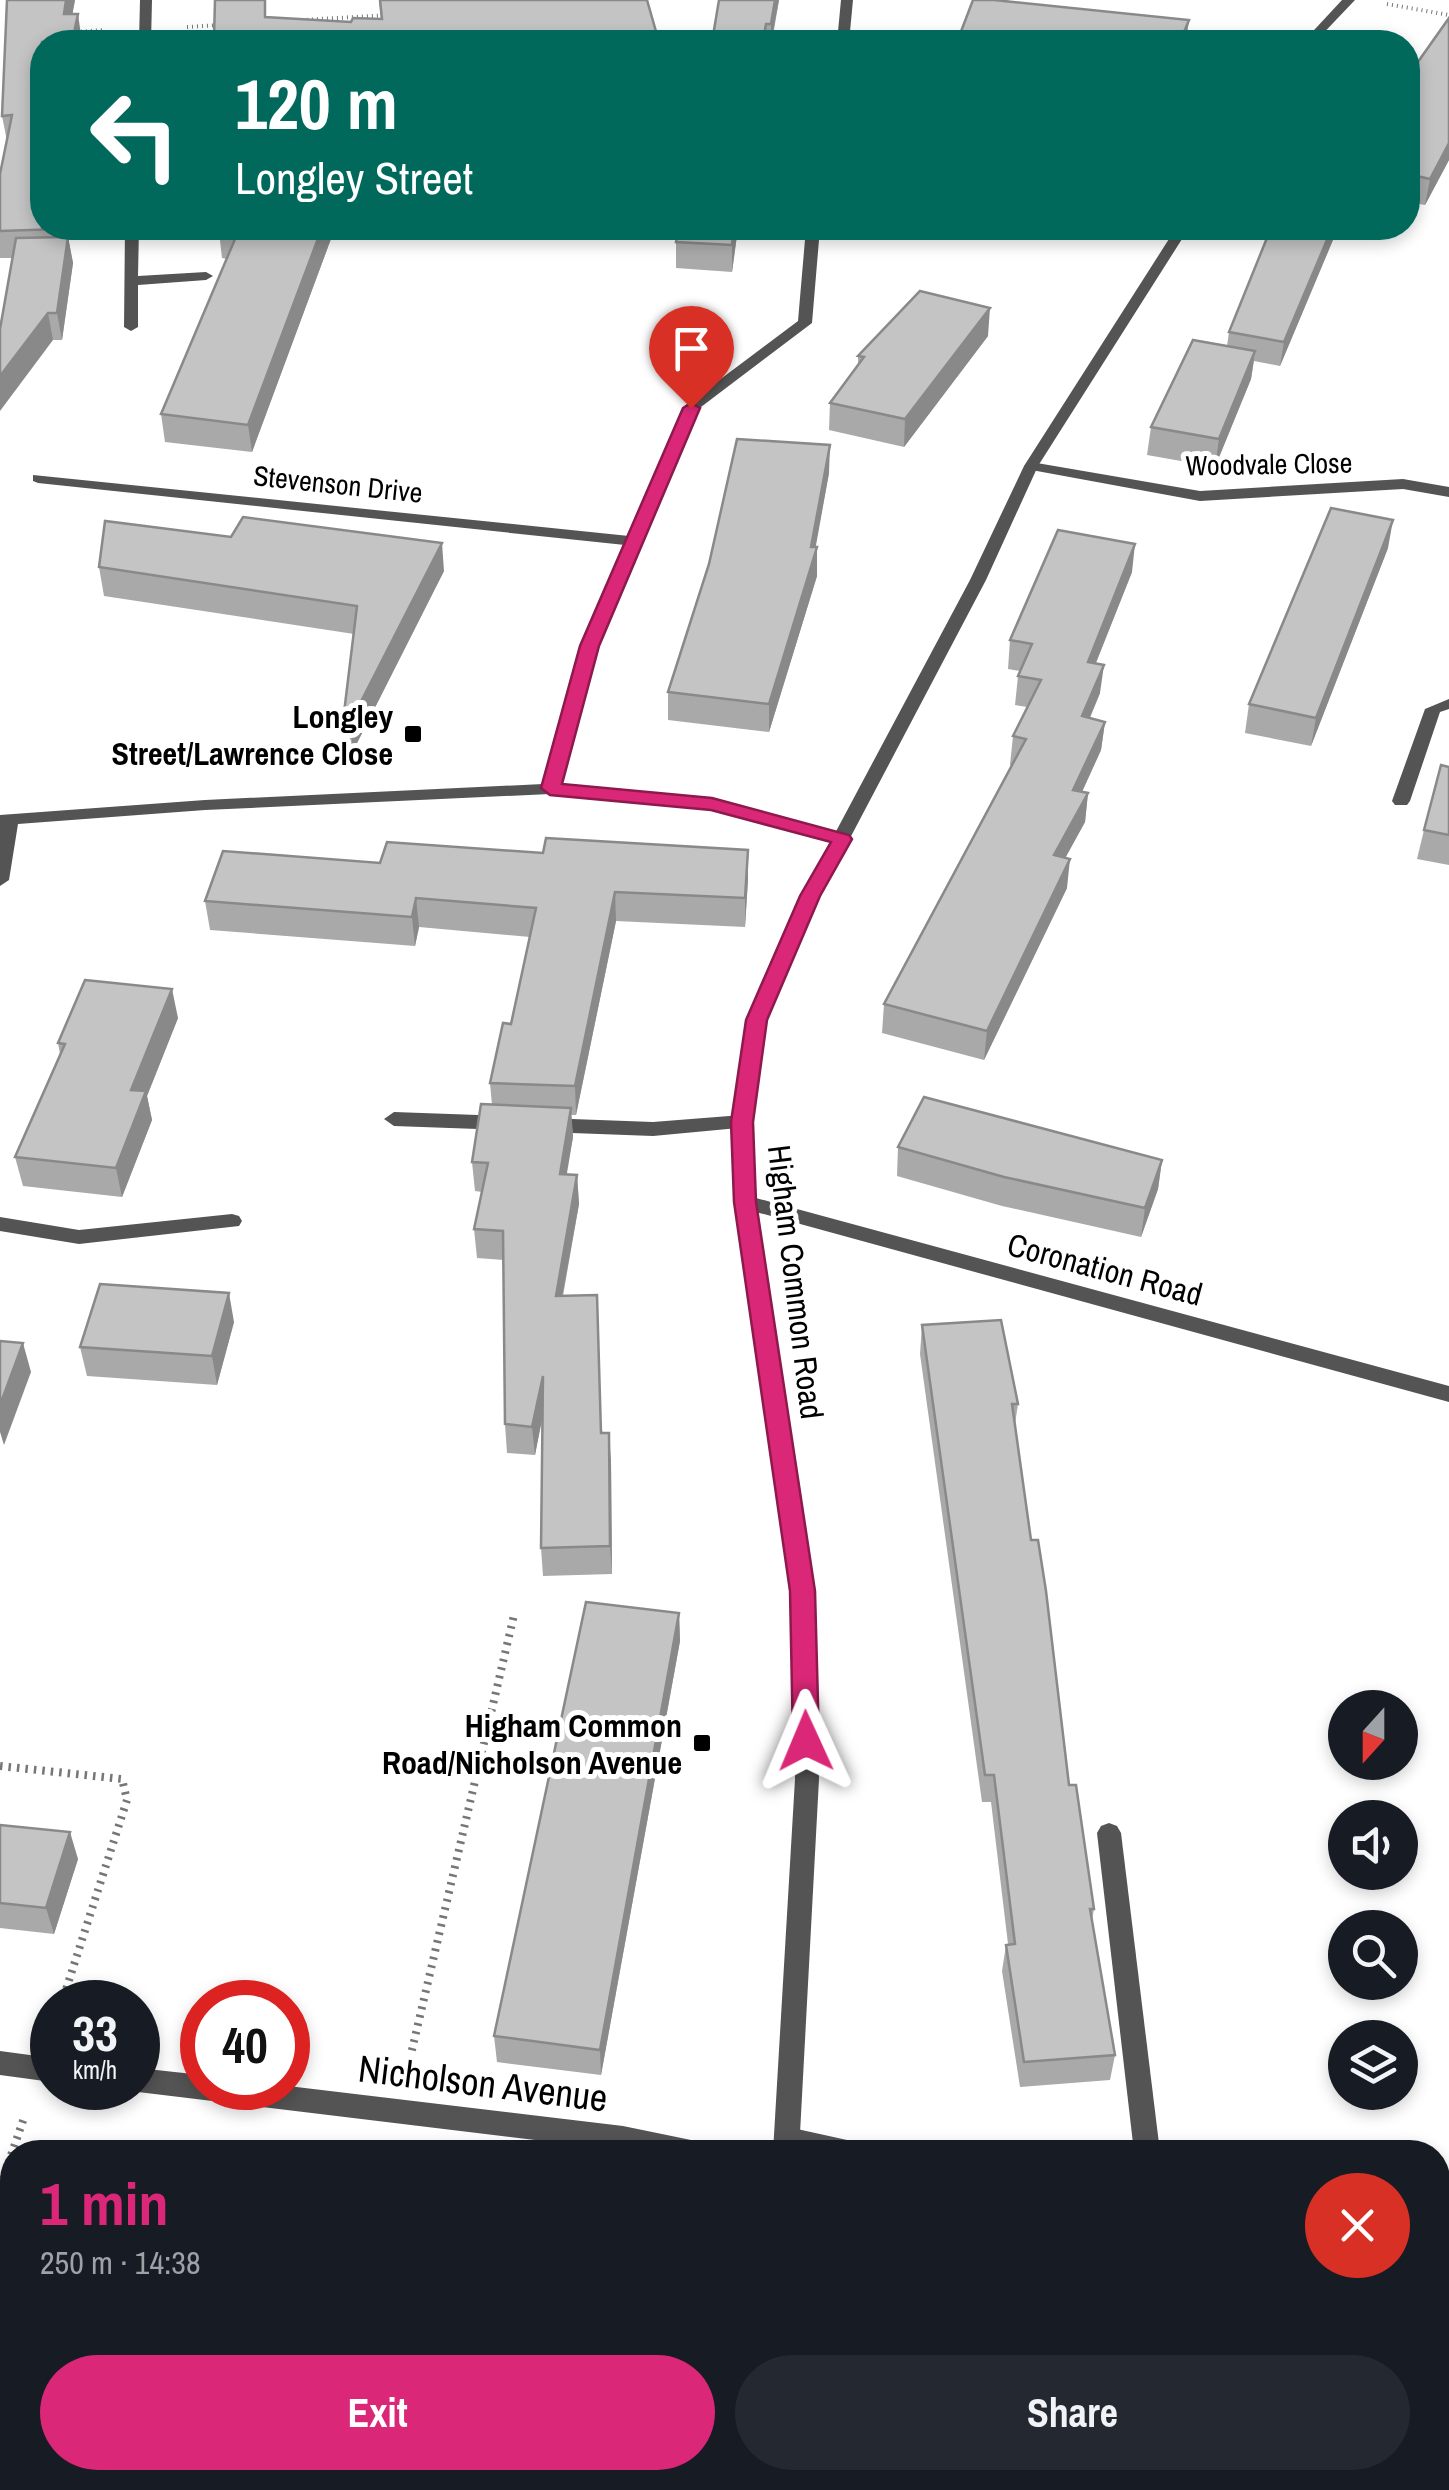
<!DOCTYPE html>
<html lang="en">
<head>
<meta charset="utf-8">
<style>
	body { margin:0; font-family:"Archivo Narrow",sans-serif; background:#242831; color:#f1f3f6; height:100vh; display:flex; flex-direction:column; font-size:38px; white-space:nowrap }
	* { box-sizing:border-box; margin:0 }
	p { font-size:32px; color:#9ea1a6 }
	.icon { flex:none; width:55px; height:55px; fill:none; stroke:currentColor; stroke-width:2; stroke-linecap:round; stroke-linejoin:round }
	.map { position:relative; flex:1; overflow:hidden }
	.drawer { position:absolute; left:0px; top:2140px; width:1450px; height:350px; display:flex; flex-direction:column; background:#171b24; border-radius:40px 40px 0 0; box-shadow:0 5px 15px #0003 }
	.drawer>* { flex:none }
	.top-card { position:absolute; left:30px; top:30px; width:1390px; height:210px; border-radius:40px; box-shadow:0 5px 15px #0003; background:#00695c; color:#fff; overflow:hidden }
	.needle { width:65px; rotate:201deg }
	.fabs { position:absolute; left:1328px; top:1690px; display:grid; gap:20px }
	.fabs a { display:grid; place-items:center; width:90px; height:90px; border-radius:50%; background:#171b24; box-shadow:0 5px 15px #0003; font-size:50px }
	.speed { position:absolute; left:30px; top:1980px; display:flex; gap:20px; font-size:50px; font-weight:700; text-align:center }
	.speed>* { display:grid; place-content:center; width:130px; height:130px; border-radius:50%; background:#171b24; box-shadow:0 5px 15px #0003; line-height:1 }
	.speed small { font-size:25px; font-weight:400 }
	.speed .limit { border:15px solid #d22; background:#fff; color:#111 }
	.pin { position:absolute; display:grid; place-items:center; width:85px; height:85px; color:#fff; margin:-102px -42px; border-radius:50% 50% 50% 0; rotate:-45deg; box-shadow:0 0 10px #0007 }
	.pin .icon { rotate:45deg }
	.me { position:absolute; width:110px; margin:-55px; rotate:359deg; stroke-linejoin:round; filter:drop-shadow(0 0 8px #0008) }
	.turn { display:flex; align-items:center; gap:35px; height:210px; padding:0 40px; font-size:45px }
	.turn .icon { width:130px; height:130px; stroke-width:2.5 }
	.turn b { display:block; font-size:70px; line-height:85px }
	.round { display:grid; place-items:center; flex:none; width:105px; height:105px; border-radius:52px; background:#242831 }
	.headline { display:flex; align-items:center; justify-content:space-between; height:170px; padding:0 40px }
	h1 { font-size:60px; font-weight:700; line-height:75px; color:#db2777 }
	.action { display:flex; gap:20px; margin-top:auto; padding:20px 40px }
	.action a { flex:1; height:115px; border-radius:60px; background:#db2777; color:#fff; font-size:40px; font-weight:700; line-height:115px; text-align:center }
	.action a+a { background:#242831; color:#f1f3f6 }
	.map>svg:first-child { display:block }
	.lines { fill:none; stroke-linecap:round; stroke-linejoin:round }
	.path-far1 { stroke:#767676; stroke-width:4; stroke-dasharray:1 4; stroke-linecap:butt }
	.path { stroke:#767676; stroke-width:8; stroke-dasharray:2.5 6; stroke-linecap:butt }
	.service { fill:#545454; fill-rule:evenodd }
	.minor { fill:#545454; fill-rule:evenodd }
	.tertiary { fill:#545454; fill-rule:evenodd }
	.wall { fill:#a9a9a9 }
	.shaded-wall { fill:#898989 }
	.building { fill:#c4c4c4; stroke:#898989; stroke-width:2.5 }
	.route { fill:#db2777; stroke:#8e194d; stroke-width:2.5 }
	.poi-dot { fill:#000; stroke:#fff; stroke-width:4 }
	.labels { text-anchor:middle; dominant-baseline:central; stroke-width:10; stroke-linejoin:round; paint-order:stroke }
	.far-street-label { font-size:28px; fill:#000; stroke:#fff }
	.poi-label { font-size:32px; font-weight:bold; fill:#000; stroke:#fff; text-anchor:end }
	.street-label { font-size:32px; fill:#000; stroke:#fff }
	.near-street-label { font-size:38px; fill:#000; stroke:#fff }
</style>
</head>
<body>
<div class="map">
<svg width="1449" height="2490" viewBox="0 0 1449 2490">
	<rect width="100%" height="100%" fill="#fff"/>
	<g class="lines">
		<g class="path-far1">
			<polyline points="1387,4 1449,15"/>
			<polyline points="302,20 389,15"/>
			<polyline points="187,27 219,25"/>
			<polyline points="76,32 104,30"/>
		</g>
		<g class="path">
			<polyline points="0,1766 122,1779 127,1800 62,2002"/>
			<polyline points="408,2067 514,1615"/>
			<polyline points="0,2187 25,2115"/>
			<polyline points="311,2490 314,2478"/>
		</g>
		<g class="service">
			<polygon points="1449,699 1449,709 1440,712 1410,801 1407,805 1395,805 1392,801 1425,709"/>
			<polygon points="394,1112 506,1116 516,1123 506,1130 394,1126 384,1119"/>
			<polygon points="742,1115 752,1122 749,1127 653,1136 545,1132 535,1125 545,1118 653,1122"/>
			<polygon points="1109,1823 1117,1826 1121,1833 1160,2152 1134,2152 1097,1833 1101,1826"/>
			<polygon points="1115,2478 1143,2478 1142,2490 1114,2490"/>
		</g>
		<g class="minor">
			<polygon points="140,0 152,0 151,42 139,42"/>
			<polygon points="841,0 853,0 849,42 837,42"/>
			<polygon points="125,228 139,228 138,276 206,272 213,276 206,280 138,285 138,327 131,331 124,327"/>
			<polygon points="806,228 820,228 812,323 697,410 598,646 560,785 712,799 848,835 851,839 848,843 842,845 712,809 550,794 205,810 18,824 9,880 0,886 0,815 205,800 543,784 582,646 625,545 38,483 33,481 33,475 629,536 686,405 798,321"/>
			<polygon points="1031,462 1200,491 1403,479 1449,487 1449,497 1403,489 1200,501 1026,469 1024,466"/>
			<polygon points="745,1195 1449,1386 1449,1402 738,1207 735,1202 738,1197"/>
			<polygon points="232,1214 239,1216 242,1221 239,1226 79,1244 0,1231 0,1217 79,1230"/>
			<polygon points="0,2051 52,2058 52,2082 0,2075"/>
			<polygon points="138,2068 202,2075 202,2088 288,2086 623,2126 691,2140 700,2143 704,2152 634,2152 138,2092 129,2088 138,2088"/>
			<polygon points="788,2127 847,2140 856,2143 860,2152 788,2151 779,2148 775,2139 779,2130"/>
			<polygon points="1438,2270 1449,2272 1449,2298 1438,2296"/>
		</g>
		<g class="tertiary">
			<polygon points="1342,0 1355,0 1315,42 1303,42"/>
			<polygon points="1176,228 1189,228 1038,466 986,580 819,897 766,1020 752,1122 755,1202 814,1591 819,1779 799,2152 773,2152 795,1779 792,1591 735,1202 732,1122 748,1020 801,897 970,580 1024,466"/>
			<polygon points="709,2478 737,2478 734,2490 706,2490"/>
		</g>
	</g>
	<g class="wall">
		<polygon points="75,0 72,14 82,39 42,228 68,228 66,237 68,237 73,263 62,340 53,340 13,258 0,258 0,174 7,141 2,116"/>
		<polygon points="379,0 647,0 659,42 214,42 214,38 268,17 351,22 381,19"/>
		<polygon points="779,0 772,42 712,42"/>
		<polygon points="1408,76 1449,160 1425,205 1408,202"/>
		<polygon points="335,228 252,452 165,442 161,414 227,259 222,258 219,232"/>
		<polygon points="679,228 738,228 732,272 676,268 676,242"/>
		<polygon points="1338,228 1280,366 1254,361 1251,379 1215,467 1147,455 1151,427 1227,346 1229,332"/>
		<polygon points="988,336 904,447 829,430 830,403 858,365 858,356"/>
		<polygon points="829,473 815,547 817,547 817,576 769,732 668,720 668,692"/>
		<polygon points="231,537 444,571 353,751 347,750 343,721 354,634 104,596 99,567"/>
		<polygon points="1388,548 1311,746 1245,733 1249,704"/>
		<polygon points="1132,572 1096,663 1100,693 1090,718 1105,722 1101,750 1082,792 1088,793 1085,822 1065,858 1067,888 984,1060 882,1033 884,1004 1012,765 1010,765 1013,736 1027,707 1015,705 1018,676 1020,671 1008,669 1010,640"/>
		<polygon points="1449,767 1449,865 1417,859 1424,830"/>
		<polygon points="380,863 748,879 745,927 616,921 576,1115 571,1115 573,1137 566,1174 577,1175 579,1204 563,1296 611,1461 612,1574 543,1576 541,1548 542,1417 535,1455 507,1453 505,1424 504,1260 477,1258 474,1229 482,1192 475,1191 472,1162 492,1105 490,1083 511,1024 530,937 419,927 415,946 210,930 205,901"/>
		<polygon points="178,1018 147,1096 152,1120 122,1197 23,1186 15,1157 60,1054 58,1043"/>
		<polygon points="898,1147 1162,1160 1158,1189 1141,1237 1002,1206 897,1176"/>
		<polygon points="234,1322 217,1385 87,1376 80,1347"/>
		<polygon points="922,1325 1018,1404 1015,1424 1031,1540 1069,1785 1094,1909 1092,1920 1115,2055 1110,2080 1020,2087 1002,1971 1006,1945 1008,1944 991,1802 982,1802 920,1354"/>
		<polygon points="679,1613 680,1641 601,2075 497,2062 494,2036"/>
		<polygon points="0,1825 78,1859 54,1934 0,1928"/>
		<polygon points="1378,2478 1438,2478 1449,2490 1377,2490"/>
	</g>
	<g class="shaded-wall">
		<polygon points="66,0 75,0 68,39 64,14"/>
		<polygon points="775,0 779,0 771,42 771,24"/>
		<polygon points="78,14 82,42 72,42"/>
		<polygon points="1189,20 1186,42 1180,42"/>
		<polygon points="1449,143 1449,160 1425,205 1430,179"/>
		<polygon points="59,228 68,228 63,256"/>
		<polygon points="322,228 335,228 252,452 248,425"/>
		<polygon points="734,228 738,228 732,272 732,245"/>
		<polygon points="1332,228 1338,228 1280,366 1284,342"/>
		<polygon points="68,237 73,263 62,340 57,313"/>
		<polygon points="990,308 988,336 904,447 905,419"/>
		<polygon points="48,313 53,340 0,411 0,376"/>
		<polygon points="1255,351 1251,379 1215,467 1219,439"/>
		<polygon points="830,445 829,473 813,562 817,547 817,576 769,732 769,704 811,547"/>
		<polygon points="1393,520 1388,548 1311,746 1316,718"/>
		<polygon points="442,543 444,571 353,751 350,723"/>
		<polygon points="1135,544 1132,572 1085,690 1088,662"/>
		<polygon points="1104,665 1100,693 1078,745 1082,716"/>
		<polygon points="1105,722 1101,750 1070,818 1073,790"/>
		<polygon points="1088,793 1085,822 1051,884 1054,855"/>
		<polygon points="748,850 748,879 745,927 745,898"/>
		<polygon points="1070,859 1067,888 984,1060 987,1031"/>
		<polygon points="615,892 616,921 576,1115 575,1086"/>
		<polygon points="416,898 419,927 415,946 412,917"/>
		<polygon points="172,989 178,1018 147,1096 152,1120 122,1197 116,1168 131,1090"/>
		<polygon points="571,1108 573,1137 562,1203 560,1174"/>
		<polygon points="1162,1160 1158,1189 1141,1237 1145,1208"/>
		<polygon points="577,1175 579,1204 557,1325 556,1296"/>
		<polygon points="229,1293 234,1322 217,1385 212,1356"/>
		<polygon points="23,1343 31,1372 4,1445 0,1432 0,1405"/>
		<polygon points="543,1376 545,1405 535,1455 532,1427"/>
		<polygon points="609,1433 611,1461 612,1574 610,1546"/>
		<polygon points="679,1613 680,1641 601,2075 600,2050"/>
		<polygon points="70,1832 78,1859 54,1934 46,1908"/>
		<polygon points="530,2478 537,2478 534,2490 527,2490"/>
	</g>
	<g class="building">
		<polygon points="7,0 66,0 64,14 78,14 72,42 42,42 42,228 59,228 59,229 0,231 0,174 12,115 2,116"/>
		<polygon points="215,0 265,0 265,17 351,22 353,18 382,19 380,0 647,0 659,42 244,42 244,40 214,38"/>
		<polygon points="719,0 775,0 771,24 766,24 763,42 712,42"/>
		<polygon points="973,0 994,0 1189,20 1180,42 957,42"/>
		<polygon points="1449,18 1449,143 1430,179 1408,174 1408,76"/>
		<polygon points="220,228 322,228 248,425 161,414 238,232 219,232"/>
		<polygon points="679,228 734,228 732,245 676,242"/>
		<polygon points="1271,228 1332,228 1284,342 1229,332"/>
		<polygon points="68,237 57,313 48,313 0,376 0,329 16,238"/>
		<polygon points="920,291 990,308 905,419 830,403 864,357 858,356"/>
		<polygon points="1193,340 1255,351 1219,439 1151,427"/>
		<polygon points="737,439 830,445 811,547 817,547 769,704 668,692 709,564"/>
		<polygon points="1331,508 1393,520 1316,718 1249,704"/>
		<polygon points="243,517 442,543 350,723 343,721 357,606 99,567 105,521 231,537"/>
		<polygon points="1058,530 1135,544 1088,662 1104,665 1082,716 1105,722 1073,790 1088,793 1054,855 1070,859 987,1031 884,1004 1026,739 1013,736 1041,680 1018,676 1032,644 1010,640"/>
		<polygon points="1441,765 1449,767 1449,835 1424,830"/>
		<polygon points="546,838 748,850 745,898 615,892 575,1086 490,1083 503,1023 511,1024 536,908 416,898 412,917 205,901 223,851 380,863 387,842 543,853"/>
		<polygon points="85,980 172,989 131,1090 146,1091 116,1168 15,1157 65,1044 58,1043"/>
		<polygon points="924,1097 1162,1160 1145,1208 1004,1177 898,1147"/>
		<polygon points="481,1104 571,1108 560,1174 577,1175 556,1296 597,1295 601,1433 609,1433 610,1546 541,1548 543,1376 532,1427 505,1424 503,1231 474,1229 488,1163 472,1162"/>
		<polygon points="100,1284 229,1293 212,1356 80,1347"/>
		<polygon points="1001,1320 1018,1404 1012,1404 1031,1540 1038,1540 1046,1591 1069,1785 1076,1785 1094,1909 1090,1909 1115,2055 1024,2062 1006,1945 1015,1944 994,1775 985,1775 922,1325"/>
		<polygon points="0,1341 23,1343 0,1405"/>
		<polygon points="586,1602 679,1613 600,2050 494,2036"/>
		<polygon points="0,1825 70,1832 46,1908 0,1903"/>
		<polygon points="1438,2406 1449,2408 1449,2490 1396,2490 1386,2487 1386,2478 1438,2478"/>
		<polygon points="415,2478 530,2478 527,2490 412,2490"/>
		<polygon points="990,2478 1090,2478 1089,2490 989,2490"/>
	</g>
	<polygon class="route" points="691,403 700,408 599,646 562,784 712,798 849,835 852,839 820,896 767,1020 753,1122 756,1202 815,1591 819,1741 816,1749 806,1752 797,1749 793,1741 790,1591 734,1202 731,1122 746,1020 800,896 831,842 711,810 550,795 541,788 580,646 683,408"/>
	<g class="poi-dot">
		<rect x="403" y="724" width="20" height="20" rx="5"/>
		<rect x="692" y="1733" width="20" height="20" rx="5"/>
	</g>
	<g class="labels">
		<g class="far-street-label">
			<text transform="translate(1269 464) rotate(-1)">Woodvale Close</text>
			<text transform="translate(338 484) rotate(6)">Stevenson Drive</text>
		</g>
		<g class="poi-label">
			<text x="393" y="716">Longley<tspan x="393" dy="37">Street/Lawrence Close</tspan></text>
			<text x="682" y="1725">Higham Common<tspan x="682" dy="37">Road/Nicholson Avenue</tspan></text>
		</g>
		<g class="street-label">
			<text transform="translate(1105 1269) rotate(15)">Coronation Road</text>
			<text transform="translate(796 1282) rotate(83)">Higham Common Road</text>
		</g>
		<g class="near-street-label">
			<text transform="translate(483 2083) rotate(7)">Nicholson Avenue</text>
		</g>
	</g>
</svg>
<div class="fabs">
<a><svg class="needle" viewBox="-14 -14 28 28"><path d="M0-13l5 13h-10z" fill="#e53935"/><path d="M0 13l5-13h-10z" fill="#9ea1a6"/></svg></a>
<a><svg class="icon" aria-label="sound" viewBox="0 0 24 24"><path d="M4 9h4l5-4v14l-5-4H4zM17 9q2 3 0 6"/></svg></a>
<a><svg class="icon" aria-label="search" viewBox="0 0 24 24"><circle cx="10" cy="10" r="6"/><path d="M15 15l6 6"/></svg></a>
<a><svg class="icon" aria-label="layers" viewBox="0 0 24 24"><path d="M12 4l9 5-9 5-9-5zM3 14l9 5 9-5"/></svg></a>
</div>
<div class="speed"><div>33<small>km/h</small></div><div class="limit">40</div></div>
<div class="pin" style="left:691px;top:408px;background:#d93025"><svg class="icon" aria-label="arrive" viewBox="0 0 24 24"><path d="M6 21V4h12l-3 4 3 4H6"/></svg></div>
<svg class="me" style="left:806px;top:1741px" viewBox="-20 -20 40 40"><path d="M0-17L14 15 0 8-14 15z" fill="#db2777" stroke="#fff" stroke-width="4"/></svg>
<div class="top-card">
<div class="turn"><svg class="icon" aria-label="left" viewBox="0 0 24 24"><path d="M17 20v-9H6M10 6l-5 5 5 5"/></svg><div><b>120 m</b>Longley Street</div></div>
</div>
<section class="drawer">
<div class="headline"><div><h1>1 min</h1><p>250 m · 14:38</p></div><a class="round" style="background:#d93025;color:#fff"><svg class="icon" aria-label="close" viewBox="0 0 24 24"><path d="M6 6l12 12M18 6L6 18"/></svg></a></div>
<div class="action"><a>Exit</a><a>Share</a></div>
</section>
</div>
</body>
</html>
